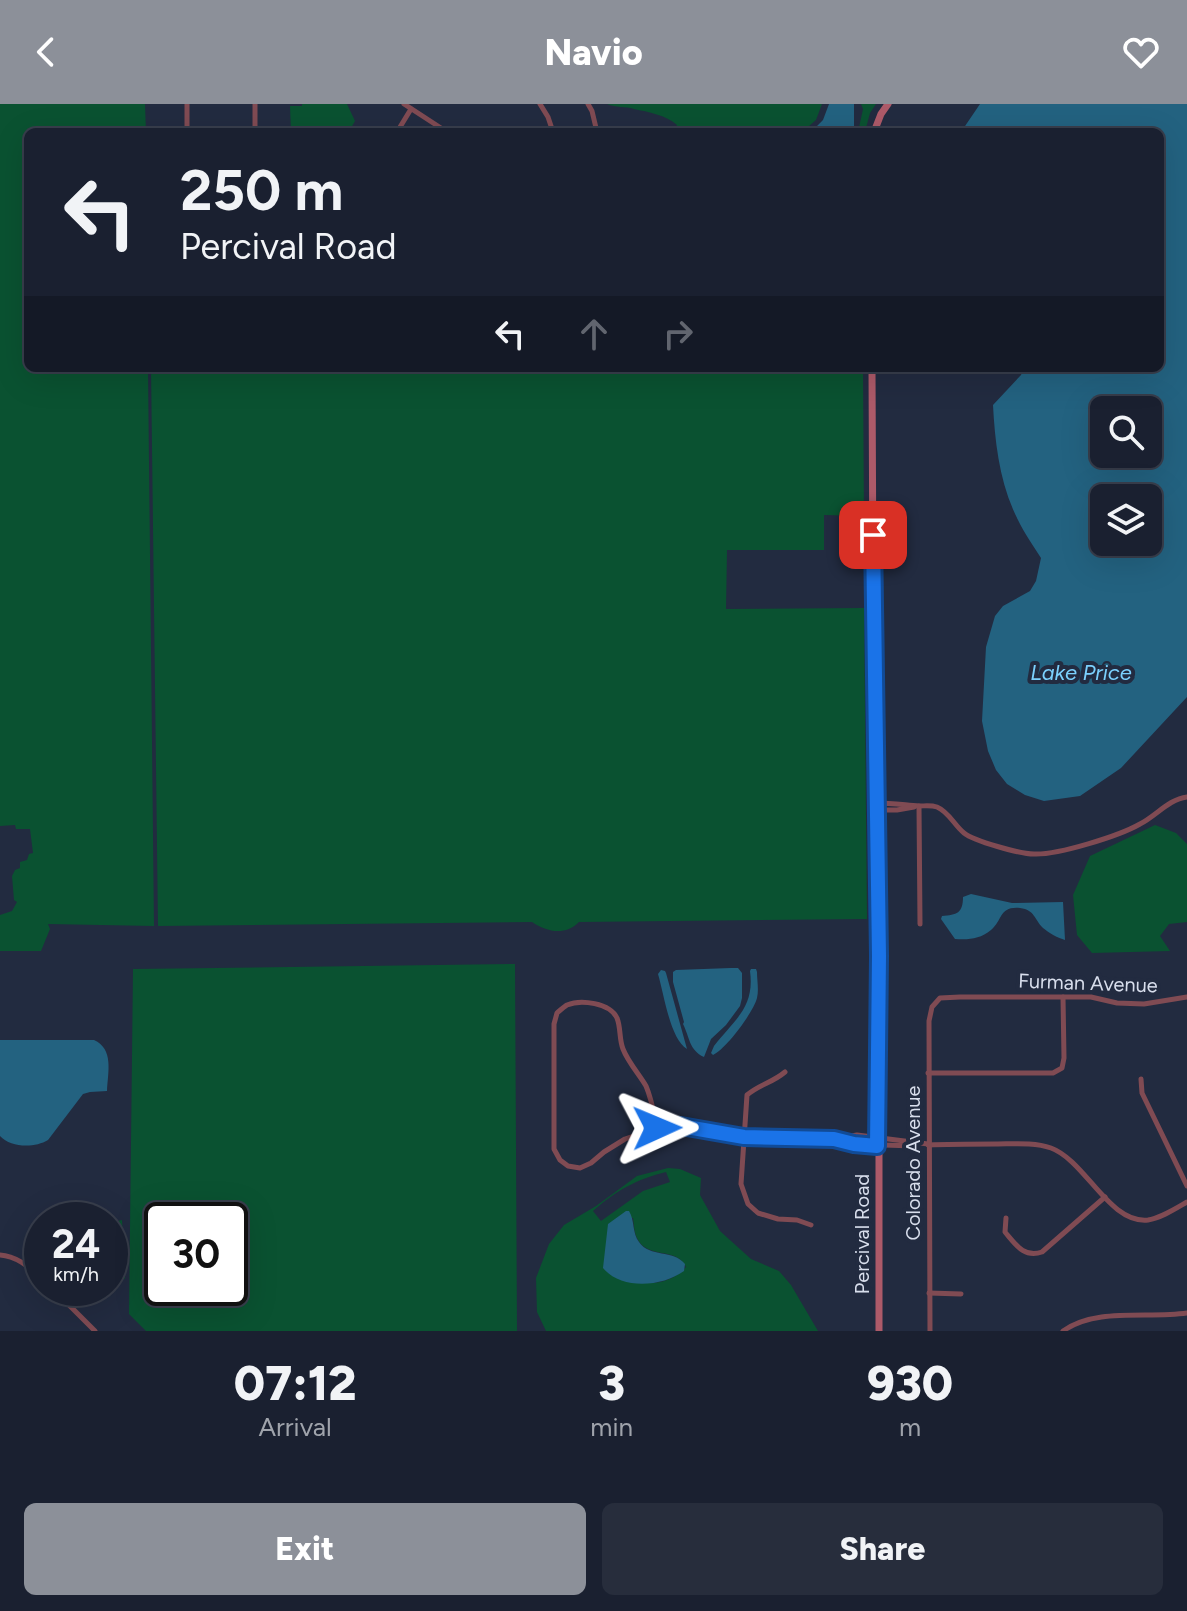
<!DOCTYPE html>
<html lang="en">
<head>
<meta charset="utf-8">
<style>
	body { margin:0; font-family:Figtree,sans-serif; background:#272d3c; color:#f1f3f6; height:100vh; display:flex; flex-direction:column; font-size:30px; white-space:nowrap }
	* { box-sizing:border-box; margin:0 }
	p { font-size:26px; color:#9fa3ab }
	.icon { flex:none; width:44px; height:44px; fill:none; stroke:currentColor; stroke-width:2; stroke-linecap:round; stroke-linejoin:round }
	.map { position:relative; height:1227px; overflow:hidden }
	.details { display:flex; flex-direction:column; background:#1a2030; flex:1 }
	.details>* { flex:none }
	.banner { position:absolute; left:24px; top:24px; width:1140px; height:244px; border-radius:12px; box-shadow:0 8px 32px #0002,0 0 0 2px #383e4c; background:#1a2030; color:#f1f3f6; overflow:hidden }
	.controls { position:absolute; left:1090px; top:292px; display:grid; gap:16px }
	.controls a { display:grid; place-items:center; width:72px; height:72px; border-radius:12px; background:#1a2030; box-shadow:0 8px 32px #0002,0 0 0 2px #383e4c; font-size:40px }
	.speed { position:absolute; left:24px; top:1098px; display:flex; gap:16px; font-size:40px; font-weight:700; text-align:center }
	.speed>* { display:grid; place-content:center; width:104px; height:104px; border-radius:50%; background:#1a2030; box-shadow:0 8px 32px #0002,0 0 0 2px #383e4c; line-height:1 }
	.speed small { font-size:20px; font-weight:400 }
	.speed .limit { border:4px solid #111; border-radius:12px; background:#fff; color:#111 }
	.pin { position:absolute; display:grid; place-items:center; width:68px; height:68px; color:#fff; margin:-34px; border-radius:16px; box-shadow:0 4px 12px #0006 }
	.me { position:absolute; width:88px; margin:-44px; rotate:89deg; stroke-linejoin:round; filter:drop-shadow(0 0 6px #0008) }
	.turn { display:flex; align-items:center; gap:28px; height:168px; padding:0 24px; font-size:36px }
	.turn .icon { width:104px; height:104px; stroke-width:2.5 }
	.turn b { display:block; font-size:56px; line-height:68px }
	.lanes { display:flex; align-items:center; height:76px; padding:0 24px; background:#0003; justify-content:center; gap:40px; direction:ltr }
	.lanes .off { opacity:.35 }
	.eta { display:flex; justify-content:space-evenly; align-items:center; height:136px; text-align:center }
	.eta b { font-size:48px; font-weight:800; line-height:56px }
	.action { display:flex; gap:16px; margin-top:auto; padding:16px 24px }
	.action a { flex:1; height:92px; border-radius:12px; background:#8c9099; color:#fff; font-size:32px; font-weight:800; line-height:92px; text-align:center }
	.action a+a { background:#272d3c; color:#f1f3f6 }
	header { display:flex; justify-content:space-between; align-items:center; height:104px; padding:0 24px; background:#8c9099; color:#fff; font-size:36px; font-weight:800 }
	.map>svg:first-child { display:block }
	.green { fill:#0a5231; fill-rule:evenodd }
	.water { fill:#236280; fill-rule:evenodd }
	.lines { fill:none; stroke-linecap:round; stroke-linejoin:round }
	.street { stroke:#804b53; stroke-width:5 }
	.secondary { stroke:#ad5a69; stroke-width:7 }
	.route-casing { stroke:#114b97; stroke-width:20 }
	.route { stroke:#1a73e8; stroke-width:14 }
	.labels { text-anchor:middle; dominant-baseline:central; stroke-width:8; stroke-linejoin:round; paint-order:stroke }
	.street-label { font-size:20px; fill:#d8deec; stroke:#222b40 }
	.water-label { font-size:22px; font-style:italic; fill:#7bd0fd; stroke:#222b40 }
</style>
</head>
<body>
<header><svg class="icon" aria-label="back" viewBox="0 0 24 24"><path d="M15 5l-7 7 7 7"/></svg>Navio<svg class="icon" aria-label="heart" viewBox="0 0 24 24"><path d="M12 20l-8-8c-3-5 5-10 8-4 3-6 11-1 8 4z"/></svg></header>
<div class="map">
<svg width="1187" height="1227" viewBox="0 0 1187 1227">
	<rect width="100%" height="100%" fill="#222b40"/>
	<g class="green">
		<polygon points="0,0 145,0 146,28 28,28 28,264 148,264 154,822 48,820 50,825 41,847 0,847 0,811 12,807 17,798 14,796 12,772 15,766 20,764 20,758 27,756 29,750 33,749 30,725 16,725 15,721 0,722"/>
		<polygon points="302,0 347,0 355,17 351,24 352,28 291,28 290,2 302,2"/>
		<path d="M607,0H822L816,16L802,28H675L677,21C666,11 648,8 634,5C625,2 616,4 607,0Z"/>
		<polygon points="861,0 876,0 870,9 865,28 858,28 863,5"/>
		<path d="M151,264H863L864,412L824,411V446H727L726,505L864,504L867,815L579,818C565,832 547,828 532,818L158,822Z"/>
		<polygon points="1155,721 1176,729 1187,740 1187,818 1169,820 1160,832 1170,847 1092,849 1077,831 1073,791 1090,752"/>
		<path d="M515,860L517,1227H146L129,1210L133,865ZM162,1116H230V1184H162Z"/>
		<path d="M668,1064L680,1065L701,1074L700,1091L720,1127L751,1155L779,1167L791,1181L818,1227H546L537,1208L536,1174L549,1140L564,1121L596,1102L637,1072ZM666,1068L670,1078L643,1087L601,1117L593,1107C617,1086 635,1076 666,1068ZM633,1114C634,1121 634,1128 637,1134C647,1156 677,1142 686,1163C676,1174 664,1179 649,1179L608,1128V1120Z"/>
		<polygon points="122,1116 125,1175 115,1171 110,1172 110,1119"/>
	</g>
	<g class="water">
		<polygon points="829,0 854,0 854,28 811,28 823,16"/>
		<path d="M980,0H1187V593L1121,664L1080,692L1044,697L1025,691L1007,680L996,666L988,647L982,617L986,543L995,512L1003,502L1030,487L1036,477L1041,454C1033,441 1024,429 1018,416C1000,381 995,340 993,301L1021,271L1024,264H1160V28H961ZM1148,306V350H1104V306ZM1104,394H1148V438H1104Z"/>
		<path d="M971,790L1012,799L1063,798L1065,836C1058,834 1049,829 1043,824C1034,815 1035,806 1020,804C999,802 1003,816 991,826C980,835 969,836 955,835L941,815L942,812C957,811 963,809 963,793Z"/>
		<path d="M731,864H738L742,869V894L740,902L726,921L711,935L704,953C689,946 690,934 683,920L684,918L673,878V868L676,866Z"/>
		<path d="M751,865H756L757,868C757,876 759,886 757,894C753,909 726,945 713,951L711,949L714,942C734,916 755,904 750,867Z"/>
		<path d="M661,866L665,867L666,869L687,945C670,935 664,890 658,870Z"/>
		<path d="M94,936C114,945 108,968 107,987L90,988L83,990L48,1036C35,1044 11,1044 0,1032V936Z"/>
		<path d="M626,1107H629C635,1117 632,1129 639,1138C650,1154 673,1145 685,1160L684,1167C662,1183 621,1186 603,1164L608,1120Z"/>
	</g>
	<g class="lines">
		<g class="street">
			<polyline points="187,0 187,28"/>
			<polyline points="255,0 255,28"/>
			<polyline points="404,0 447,28"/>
			<polyline points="540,0 548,13 553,28"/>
			<polyline points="588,0 592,7 597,28"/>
			<polyline points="397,28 411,5"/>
			<path d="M876,699C891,699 905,701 919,702C925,702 931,701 937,703C949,708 954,721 964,729C974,737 1020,750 1034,750C1058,751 1119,732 1140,720C1156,712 1169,695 1187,693"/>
			<polyline points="919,702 920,820"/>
			<polyline points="876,706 897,706 914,703"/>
			<path d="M785,968C772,979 760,980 747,991L741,1080L748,1100L758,1109L778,1115L797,1116L811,1121"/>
			<polyline points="928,969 1053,969 1062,964 1064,954 1063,893"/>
			<polyline points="1141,975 1142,989 1187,1082"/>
			<path d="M657,1024C654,1010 652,996 646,982C639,970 628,958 623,945C619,935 621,924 617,914C610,899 581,895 567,901C565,902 558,908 557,909L554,920V1045L560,1056L568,1062L580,1064L591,1059L604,1048L625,1035L657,1024L681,1022L744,1033L834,1035L857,1031L928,1040"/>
			<polyline points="836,1036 854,1040 914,1042"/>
			<path d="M928,1041C950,1040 973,1040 996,1040C1013,1040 1034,1038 1051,1044C1086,1057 1109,1120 1148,1116C1161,1114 1175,1105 1187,1098"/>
			<path d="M1006,1114L1005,1128C1016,1141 1024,1154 1042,1148L1105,1093"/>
			<path d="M0,1151C17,1152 30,1164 42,1174"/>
			<polyline points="52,1184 95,1227"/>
			<polyline points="929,1189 961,1190"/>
			<polyline points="930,1227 929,917 932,903 940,894 960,893 1091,893 1117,899 1144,900 1187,893"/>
			<path d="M1063,1227C1097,1203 1148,1215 1187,1209"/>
		</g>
		<g class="secondary">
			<polyline points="874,28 881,10 888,0"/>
			<polyline points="872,264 873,483 879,852 879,1227"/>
		</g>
	</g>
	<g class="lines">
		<defs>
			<polyline id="route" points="657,1024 681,1022 744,1033 834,1035 854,1040 877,1042 879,852 873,431"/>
		</defs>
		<use href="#route" class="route-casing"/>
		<use href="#route" class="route"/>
	</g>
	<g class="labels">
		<g class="street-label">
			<text transform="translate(1088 879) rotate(2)">Furman Avenue</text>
			<text transform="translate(913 1059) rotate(-90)">Colorado Avenue</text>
			<text transform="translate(862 1130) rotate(-90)">Percival Road</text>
		</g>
		<g class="water-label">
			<text x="1081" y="568">Lake Price</text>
		</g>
	</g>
</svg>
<div class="controls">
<a><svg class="icon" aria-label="search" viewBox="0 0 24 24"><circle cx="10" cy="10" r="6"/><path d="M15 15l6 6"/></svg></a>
<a><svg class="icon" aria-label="layers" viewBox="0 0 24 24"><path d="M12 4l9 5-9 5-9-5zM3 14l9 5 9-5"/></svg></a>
</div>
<div class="speed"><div>24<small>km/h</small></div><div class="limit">30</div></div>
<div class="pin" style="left:873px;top:431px;background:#d93025"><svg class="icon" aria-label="arrive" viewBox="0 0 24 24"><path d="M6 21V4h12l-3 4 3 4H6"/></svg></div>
<svg class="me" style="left:657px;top:1024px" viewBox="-20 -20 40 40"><path d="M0-17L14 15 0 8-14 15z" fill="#1a73e8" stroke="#fff" stroke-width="4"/></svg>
<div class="banner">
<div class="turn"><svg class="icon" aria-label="left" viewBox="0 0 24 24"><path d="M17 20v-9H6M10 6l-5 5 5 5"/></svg><div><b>250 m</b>Percival Road</div></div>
<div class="lanes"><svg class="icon" aria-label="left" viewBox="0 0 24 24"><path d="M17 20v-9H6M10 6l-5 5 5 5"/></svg><svg class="icon off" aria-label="ahead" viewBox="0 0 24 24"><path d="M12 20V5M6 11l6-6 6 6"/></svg><svg class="icon off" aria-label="right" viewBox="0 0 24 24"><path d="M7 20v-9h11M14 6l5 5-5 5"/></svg></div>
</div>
</div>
<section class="details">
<div class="eta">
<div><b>07:12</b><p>Arrival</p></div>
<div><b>3</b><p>min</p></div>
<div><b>930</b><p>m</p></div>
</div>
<div class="action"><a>Exit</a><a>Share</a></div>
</section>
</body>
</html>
